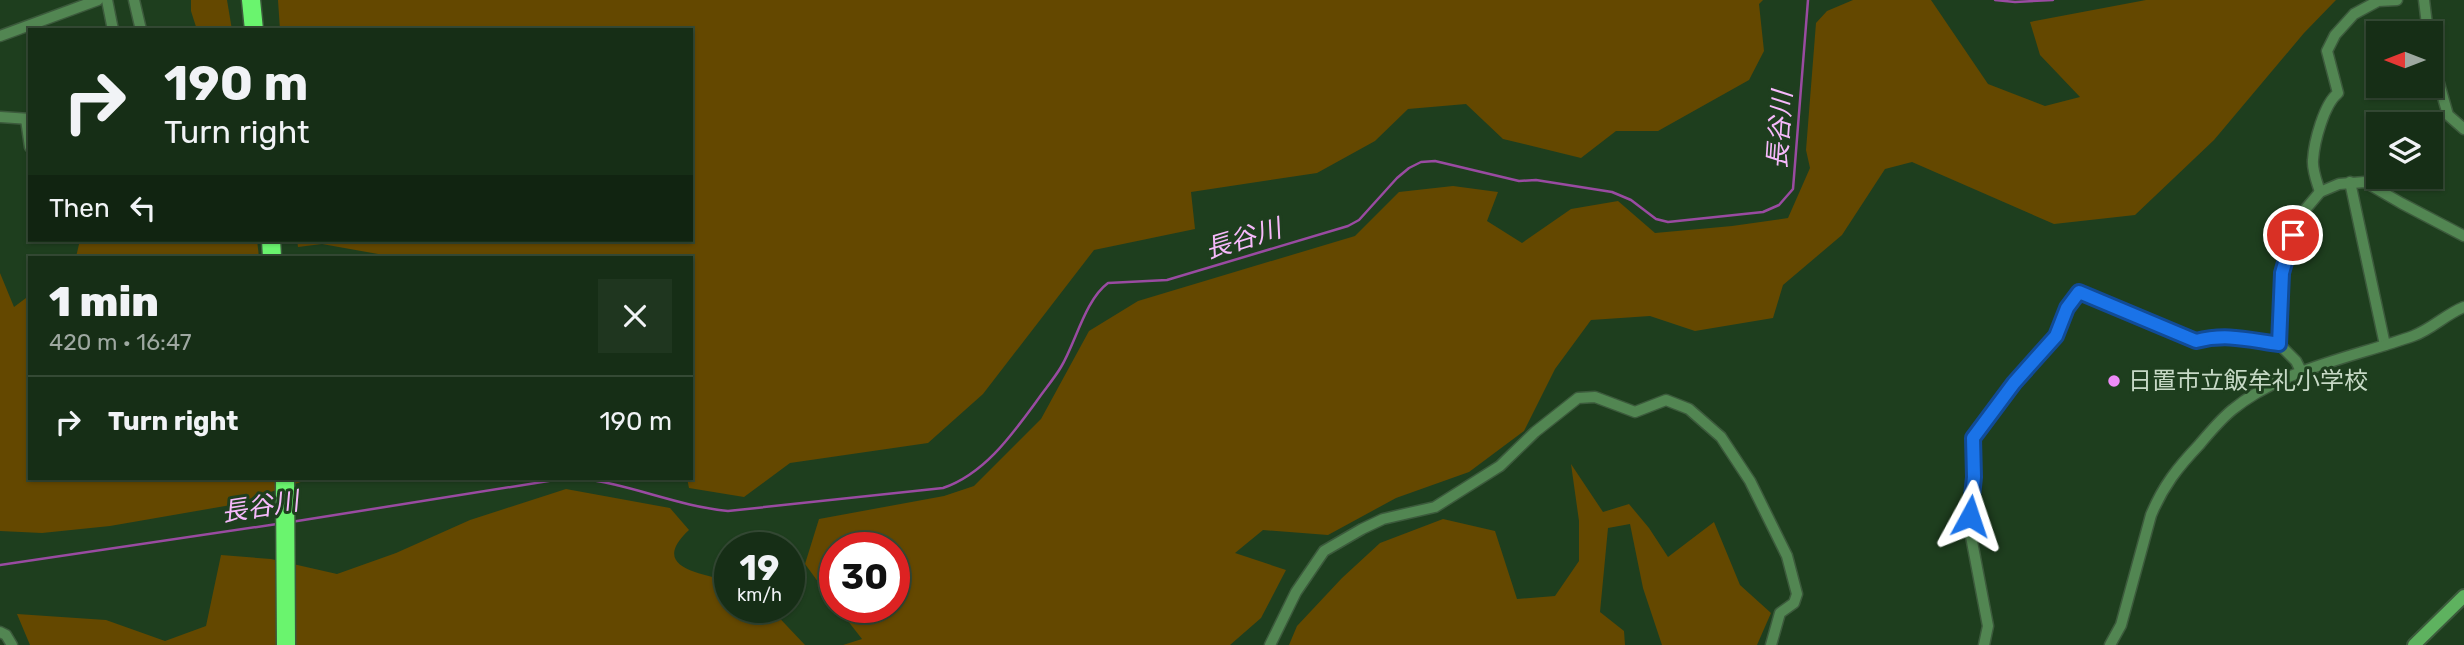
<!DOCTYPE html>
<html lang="en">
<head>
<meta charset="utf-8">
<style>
	body { margin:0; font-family:Rubik,"Noto Sans JP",sans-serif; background:#1f361f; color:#f1f3f6; height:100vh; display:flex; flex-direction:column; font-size:26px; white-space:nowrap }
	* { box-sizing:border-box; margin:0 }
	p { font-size:23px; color:#9ea8a1 }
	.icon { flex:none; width:38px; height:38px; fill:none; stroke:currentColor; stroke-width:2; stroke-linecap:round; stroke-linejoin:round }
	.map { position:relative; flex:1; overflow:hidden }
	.details { position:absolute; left:28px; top:256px; width:665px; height:224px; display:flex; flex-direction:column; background:#162e16; border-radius:0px; box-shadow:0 2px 5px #0004,0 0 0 2px #354a35 }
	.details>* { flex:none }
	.guide { position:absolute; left:28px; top:28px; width:665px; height:214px; border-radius:0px; box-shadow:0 2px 5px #0004,0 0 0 2px #354a35; background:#162e16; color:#f1f3f6; overflow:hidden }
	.needle { width:46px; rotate:270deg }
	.controls { position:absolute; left:2366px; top:21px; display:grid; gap:14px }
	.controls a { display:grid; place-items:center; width:77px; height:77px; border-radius:0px; background:#162e16; box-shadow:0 2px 5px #0004,0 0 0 2px #354a35; font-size:35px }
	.speed { position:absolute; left:714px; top:532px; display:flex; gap:14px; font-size:35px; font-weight:700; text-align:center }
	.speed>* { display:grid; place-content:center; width:91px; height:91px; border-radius:50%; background:#162e16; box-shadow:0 2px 5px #0004,0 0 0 2px #354a35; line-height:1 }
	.speed small { font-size:18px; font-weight:400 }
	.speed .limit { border:10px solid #d22; background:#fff; color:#111 }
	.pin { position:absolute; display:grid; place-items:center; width:60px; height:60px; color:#fff; margin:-30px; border:4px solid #fff; border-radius:50%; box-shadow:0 2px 7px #0007 }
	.me { position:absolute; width:77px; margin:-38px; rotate:5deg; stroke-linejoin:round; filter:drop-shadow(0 0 5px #0008) }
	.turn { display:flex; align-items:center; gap:24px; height:147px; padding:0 21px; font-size:32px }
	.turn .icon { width:91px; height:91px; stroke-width:2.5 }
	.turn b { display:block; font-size:49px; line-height:60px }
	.then { display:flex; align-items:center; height:66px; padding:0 21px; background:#0003; gap:14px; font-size:26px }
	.round { display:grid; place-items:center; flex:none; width:74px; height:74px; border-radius:0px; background:#1f361f }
	.summary { display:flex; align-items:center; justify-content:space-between; height:119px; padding:0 21px }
	h1 { font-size:42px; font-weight:800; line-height:52px }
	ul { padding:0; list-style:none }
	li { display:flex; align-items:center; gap:21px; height:91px; padding:0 21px; border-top:2px solid #354a35 }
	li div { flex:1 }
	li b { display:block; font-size:26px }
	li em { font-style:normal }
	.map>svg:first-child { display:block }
	.green { fill:#644800 }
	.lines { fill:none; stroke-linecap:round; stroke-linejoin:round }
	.stream { stroke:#994ba1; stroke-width:2.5 }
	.street-casing { stroke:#3c5a3c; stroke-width:13 }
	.secondary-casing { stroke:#3c5a3c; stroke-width:16 }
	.highway-casing { stroke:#3c5a3c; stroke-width:21 }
	.street { stroke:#528652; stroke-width:10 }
	.secondary { stroke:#5eb25f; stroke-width:12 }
	.highway { stroke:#6af46e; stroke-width:18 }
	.route-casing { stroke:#114b97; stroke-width:18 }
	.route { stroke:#1a73e8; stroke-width:12 }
	.poi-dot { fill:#ee8bf8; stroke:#1e3e1e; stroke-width:2.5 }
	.labels { text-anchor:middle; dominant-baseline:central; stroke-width:6; stroke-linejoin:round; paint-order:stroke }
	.poi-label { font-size:24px; fill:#c7d9c6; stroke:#1e3e1e; text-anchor:start }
	.water-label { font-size:26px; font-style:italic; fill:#f6b9fb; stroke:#1e3e1e }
</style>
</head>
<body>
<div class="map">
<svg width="2464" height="645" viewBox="0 0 2464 645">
	<rect width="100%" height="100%" fill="#1e3e1e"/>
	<g class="green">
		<polygon points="191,0 227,0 232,30 197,30 191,11"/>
		<polygon points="278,0 1763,0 1759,4 1764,51 1749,80 1658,131 1616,131 1581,158 1503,139 1466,104 1408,109 1375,141 1317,173 1191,192 1195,229 1094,250 983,394 928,443 790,463 744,497 689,488 687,478 691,478 691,257 380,257 378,254 322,244 298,247 297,240 691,240 691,30 280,30"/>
		<polygon points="1853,0 1931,0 1988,84 2045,106 2080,97 2040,55 2030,22 2146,0 2336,0 2304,33 2214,140 2135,215 2054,224 1912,162 1885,169 1842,235 1783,285 1773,318 1695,331 1650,316 1591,320 1555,369 1524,431 1469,472 1396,498 1328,535 1263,530 1235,553 1286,570 1261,618 1230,645 843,645 862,639 837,607 894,607 894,548 835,548 835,605 805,564 819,519 944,496 974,486 1041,419 1089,331 1138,301 1355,236 1399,192 1453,186 1498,192 1487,221 1522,243 1571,209 1618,201 1655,233 1732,226 1788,218 1810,168 1806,150 1816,23 1827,11"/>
		<polygon points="80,240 257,240 259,257 76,257"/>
		<polygon points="0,273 14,307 30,295 30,478 313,478 231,505 110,526 42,533 0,531"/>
		<polygon points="1571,464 1603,512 1629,504 1649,528 1668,557 1714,522 1740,585 1771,613 1757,645 1662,645 1643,588 1630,524 1608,528 1600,612 1624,631 1625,645 1289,645 1297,626 1342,578 1380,543 1443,519 1495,531 1517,599 1555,596 1579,561 1579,521"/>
		<path d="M566,489L670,508L689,530C648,568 702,574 730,581V607H769L805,645H30L17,614L106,620L165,641L206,626L221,555L271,559L337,574L396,553L470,520Z"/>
	</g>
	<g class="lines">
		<g class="stream">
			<polyline points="1995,0 2015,2 2053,0"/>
			<path d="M576,478C628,483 676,506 728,511L943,488C984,474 1011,436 1036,402C1044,390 1054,379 1061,367C1076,342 1085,300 1108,283L1167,280L1348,226L1359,220L1397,178L1409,168L1421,162L1435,161L1519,181L1536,180L1612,192L1631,200L1656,219L1668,222L1763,212L1779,205L1793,189L1808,0"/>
			<polyline points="291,522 567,478"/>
			<polyline points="0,565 277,524"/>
		</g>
		<defs>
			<g id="street">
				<polyline points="107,0 113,30"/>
				<polyline points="134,0 141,30"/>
				<polyline points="2424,0 2428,33"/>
				<polyline points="0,36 98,0"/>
				<polyline points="2431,55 2448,115 2464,129"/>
				<polyline points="0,117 30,119"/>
				<polyline points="26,119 30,147"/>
				<polyline points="2350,182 2385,345"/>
				<path d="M2320,192C2317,182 2312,170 2313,160C2314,142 2324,104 2338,93L2327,51L2335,35L2354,14L2378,1L2397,0"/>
				<polyline points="2302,373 2296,361 2279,344 2282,273 2293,235 2304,211 2320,192 2339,184 2365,182 2401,203 2464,236"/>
				<polyline points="0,632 6,635 12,645"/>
				<polyline points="1270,645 1296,592 1324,551 1362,529 1383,519 1435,507 1500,466 1535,432 1578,398 1595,397 1635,412 1666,400 1689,409 1721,437 1750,481 1787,556 1797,594 1794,603 1780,613 1771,645"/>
				<path d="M1984,645L1988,626L1970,531L1974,477L1973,438L2014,383L2056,336L2067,308L2079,292L2196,341C2227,333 2249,341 2279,344"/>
				<path d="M2110,645L2121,625L2151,515C2163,486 2178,467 2199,445C2209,433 2220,420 2232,410C2282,369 2354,357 2413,336C2432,329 2446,314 2464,307"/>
			</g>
			<polyline id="secondary" points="2414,645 2464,596"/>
			<g id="highway">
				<polyline points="251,0 254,30"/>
				<polyline points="271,240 272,257"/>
				<polyline points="285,478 286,645"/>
			</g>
		</defs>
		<use href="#street" class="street-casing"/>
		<use href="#secondary" class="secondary-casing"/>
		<use href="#highway" class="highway-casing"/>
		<use href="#street" class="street"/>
		<use href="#secondary" class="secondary"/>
		<use href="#highway" class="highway"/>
	</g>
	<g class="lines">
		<defs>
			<path id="route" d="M1970,516L1974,477L1973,438L2014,383L2056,336L2067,308L2079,292L2196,341C2227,333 2249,340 2279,344L2282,273L2293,235"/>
		</defs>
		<use href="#route" class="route-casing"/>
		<use href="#route" class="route"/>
	</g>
	<circle class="poi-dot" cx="2114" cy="381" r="7"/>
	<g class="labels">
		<g class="poi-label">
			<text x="2128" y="381">日置市立飯牟礼小学校</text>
		</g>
		<g class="water-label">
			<text transform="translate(1780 130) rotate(-86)">長谷川</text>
			<text transform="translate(1243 239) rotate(-17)">長谷川</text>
			<text transform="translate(260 507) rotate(-9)">長谷川</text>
		</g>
	</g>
</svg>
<div class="controls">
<a><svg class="needle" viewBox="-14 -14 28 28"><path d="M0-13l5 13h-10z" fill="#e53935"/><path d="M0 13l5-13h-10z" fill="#9ea8a1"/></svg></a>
<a><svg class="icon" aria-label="layers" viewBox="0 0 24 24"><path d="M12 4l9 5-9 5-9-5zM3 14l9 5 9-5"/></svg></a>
</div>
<div class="speed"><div>19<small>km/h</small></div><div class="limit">30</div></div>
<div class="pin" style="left:2293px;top:235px;background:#d93025"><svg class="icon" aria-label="arrive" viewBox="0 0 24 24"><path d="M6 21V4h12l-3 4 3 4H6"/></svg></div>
<svg class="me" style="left:1970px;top:516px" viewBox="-20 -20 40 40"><path d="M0-17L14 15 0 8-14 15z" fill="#1a73e8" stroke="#fff" stroke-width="4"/></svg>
<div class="guide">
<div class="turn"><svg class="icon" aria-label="right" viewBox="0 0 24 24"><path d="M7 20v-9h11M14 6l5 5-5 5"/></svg><div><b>190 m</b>Turn right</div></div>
<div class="then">Then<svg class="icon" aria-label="left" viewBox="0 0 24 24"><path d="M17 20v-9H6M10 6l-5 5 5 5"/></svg></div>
</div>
<section class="details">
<div class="summary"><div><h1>1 min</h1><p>420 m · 16:47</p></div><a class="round"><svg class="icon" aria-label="close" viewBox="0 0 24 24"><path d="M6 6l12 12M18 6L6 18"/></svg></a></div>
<ul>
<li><svg class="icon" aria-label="right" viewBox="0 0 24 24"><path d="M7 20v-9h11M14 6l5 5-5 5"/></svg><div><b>Turn right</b></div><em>190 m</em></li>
</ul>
</section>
</div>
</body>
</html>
